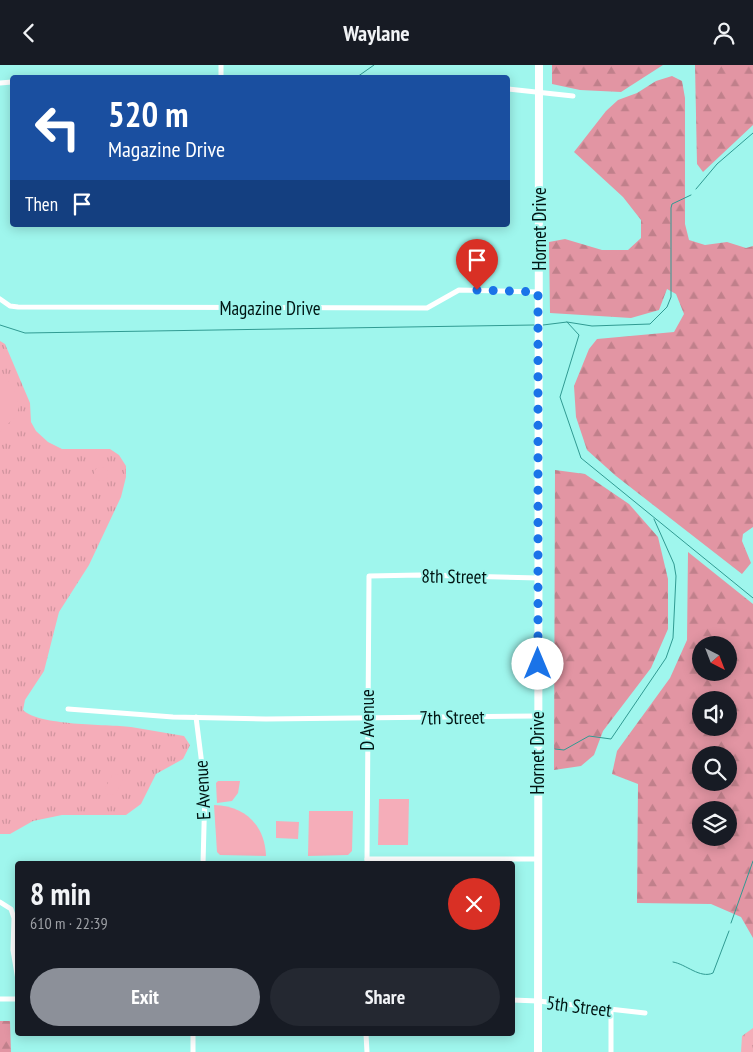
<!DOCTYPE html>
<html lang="en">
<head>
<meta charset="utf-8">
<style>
	body { margin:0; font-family:"PT Sans Narrow",sans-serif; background:#242831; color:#f1f3f6; height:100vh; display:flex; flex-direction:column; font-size:19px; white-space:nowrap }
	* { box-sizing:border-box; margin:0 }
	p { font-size:16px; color:#9ea1a6 }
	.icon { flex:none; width:28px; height:28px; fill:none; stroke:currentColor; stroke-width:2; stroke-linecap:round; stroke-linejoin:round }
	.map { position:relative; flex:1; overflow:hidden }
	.panel { position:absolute; left:15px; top:796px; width:500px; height:175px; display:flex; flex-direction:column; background:#171b24; border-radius:5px; box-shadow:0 2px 12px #0003 }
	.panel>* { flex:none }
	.top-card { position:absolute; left:10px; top:10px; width:500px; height:152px; border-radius:5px; box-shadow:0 2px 12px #0003; background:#1a4fa0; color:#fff; overflow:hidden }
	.needle { width:32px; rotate:138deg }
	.controls { position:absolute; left:692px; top:571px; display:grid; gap:10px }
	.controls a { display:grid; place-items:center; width:45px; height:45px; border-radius:50%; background:#171b24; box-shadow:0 2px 12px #0003; font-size:25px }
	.pin { position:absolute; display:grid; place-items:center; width:42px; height:42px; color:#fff; margin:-51px -21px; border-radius:50% 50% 50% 0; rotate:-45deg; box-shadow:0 0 5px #0007 }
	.pin .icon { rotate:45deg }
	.me { position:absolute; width:55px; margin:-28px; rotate:0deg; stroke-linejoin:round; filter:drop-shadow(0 0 4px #0008) }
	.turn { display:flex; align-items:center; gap:18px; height:105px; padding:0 15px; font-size:22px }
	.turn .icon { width:65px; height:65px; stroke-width:2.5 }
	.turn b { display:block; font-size:35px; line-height:42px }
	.then { display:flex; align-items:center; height:48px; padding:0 15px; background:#0003; gap:10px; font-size:19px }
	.round { display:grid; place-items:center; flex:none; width:52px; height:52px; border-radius:26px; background:#242831 }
	.summary { display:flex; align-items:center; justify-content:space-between; height:85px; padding:0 15px }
	h1 { font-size:30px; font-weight:700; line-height:38px }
	.cta { display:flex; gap:10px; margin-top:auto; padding:10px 15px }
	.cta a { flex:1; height:58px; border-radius:30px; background:#8c9099; color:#fff; font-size:20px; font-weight:700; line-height:58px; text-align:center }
	.cta a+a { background:#242831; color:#f1f3f6 }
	header { display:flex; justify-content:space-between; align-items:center; height:65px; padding:0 15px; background:#171b24; font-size:22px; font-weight:700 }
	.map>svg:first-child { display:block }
	.grass { fill:url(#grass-tufts) }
	.forest { fill:url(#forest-firs); fill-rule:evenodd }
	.pitch { fill:#f5adb9 }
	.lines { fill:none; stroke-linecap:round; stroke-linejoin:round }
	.stream { stroke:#309a92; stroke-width:1 }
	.minor { stroke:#fff; stroke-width:5 }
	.secondary { stroke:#fff; stroke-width:8 }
	.route { stroke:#1a73e8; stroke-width:9; stroke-dasharray:0 16.2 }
	.labels { text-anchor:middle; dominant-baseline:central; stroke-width:4; stroke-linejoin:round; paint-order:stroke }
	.street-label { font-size:19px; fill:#001513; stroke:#9ff6ed }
</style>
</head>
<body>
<header><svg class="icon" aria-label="back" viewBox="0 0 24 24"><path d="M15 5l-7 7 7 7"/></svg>Waylane<svg class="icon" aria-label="person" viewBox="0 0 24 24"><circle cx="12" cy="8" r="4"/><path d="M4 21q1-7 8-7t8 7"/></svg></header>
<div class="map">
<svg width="753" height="987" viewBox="0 0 753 987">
	<defs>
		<pattern id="grass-tufts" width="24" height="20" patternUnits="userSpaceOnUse" patternTransform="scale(1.25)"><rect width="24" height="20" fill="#f5adb9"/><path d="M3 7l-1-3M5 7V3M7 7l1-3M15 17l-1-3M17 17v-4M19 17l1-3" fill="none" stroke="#d0949e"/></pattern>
		<pattern id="forest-firs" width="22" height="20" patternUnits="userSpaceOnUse" patternTransform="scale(1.25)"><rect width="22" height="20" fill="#e295a3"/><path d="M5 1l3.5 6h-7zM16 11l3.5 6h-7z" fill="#c0808b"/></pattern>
	</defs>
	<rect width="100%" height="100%" fill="#9ff6ed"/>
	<g class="grass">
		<path d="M0,276L5,279L30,338L31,357L36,366L48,377L62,384H110L119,390L126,401V412L121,432L89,500L59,547L44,606L25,635L23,645C39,661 106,659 131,662C149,665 166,668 184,671L190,680L183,694L156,709L141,739L126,750H62L33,756L10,769H0Z"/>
		<polygon points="753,963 753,987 741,987 742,971"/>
	</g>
	<g class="forest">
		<polygon points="552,0 663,0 621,27 580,25 552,19"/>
		<polygon points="695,0 753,0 753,60 703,107 697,99"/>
		<polygon points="672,11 682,16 685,33 685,159 689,175 705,180 727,177 746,183 753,181 753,462 743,469 742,476 751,498 742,509 616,411 587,385 576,352 574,321 589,284 597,274 674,267 684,249 676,229 667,224 659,245 631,253 550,248 549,177 565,174 602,185 628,185 641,173 641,155 623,132 574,87 606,46 618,35 637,28 656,16"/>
		<polygon points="555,405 585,409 629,439 658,472 668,514 668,564 651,603 603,666 594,690 581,701 554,705"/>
		<path d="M688,487L753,539V873L741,852L711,839L637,838L638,719L612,709L617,686L670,613L687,575ZM701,580H729V608H701ZM701,635H729V662H701ZM701,690H729V718H701ZM701,745H729V772H701Z"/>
		<polygon points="0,956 10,956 11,987 0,987"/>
	</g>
	<g class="pitch">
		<path d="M0,309C11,316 22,336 17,349C14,356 4,360 0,367Z"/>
		<circle cx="101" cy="409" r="7"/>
		<polygon points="113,709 121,710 123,714 116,729 108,730 104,725"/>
		<polygon points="218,716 240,716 238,728 232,736 217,738 216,718"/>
		<polygon points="379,734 409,734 408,780 378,780"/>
		<path d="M214,740C245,741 265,760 266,791L220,790L217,787Z"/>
		<polygon points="309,746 353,746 352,786 348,790 308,791"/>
		<polygon points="276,756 299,757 298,774 276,773"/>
	</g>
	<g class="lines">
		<g class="stream">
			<polyline points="357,12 374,0"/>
			<polyline points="696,124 717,99 753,68"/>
			<polyline points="567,257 579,270 560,332 581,393 753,533"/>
			<polyline points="0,260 25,268 534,260"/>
			<polyline points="543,260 567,257 592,261 650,259 667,242 671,232 671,143 672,139 691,130"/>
			<polyline points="555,684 564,685 589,671 611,674 666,593 673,573 676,511 674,499 654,454"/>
			<polyline points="731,858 753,796"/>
			<path d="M673,897C686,899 700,914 713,908L729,866"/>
		</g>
		<g class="minor">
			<polyline points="221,0 221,12"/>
			<polyline points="0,18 12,17"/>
			<polyline points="508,24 573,31"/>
			<polyline points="0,234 10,241 18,242 427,243 459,225 538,227"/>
			<polyline points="68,644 173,652 266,654 537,651"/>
			<polyline points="196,652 205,724 203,799"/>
			<polyline points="367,794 538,794"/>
			<polyline points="367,799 369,511 420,510 538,513"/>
			<polyline points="0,837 11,844 14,853 13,885 18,915"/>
			<polyline points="0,934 18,934"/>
			<polyline points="512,935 538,936 645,948"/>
			<polyline points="366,969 367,987"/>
			<polyline points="193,987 193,969"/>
			<polyline points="611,987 611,945"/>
		</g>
		<polyline class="secondary" points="538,987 539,0"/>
	</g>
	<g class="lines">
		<polyline class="route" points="477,225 538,227 538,599"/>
	</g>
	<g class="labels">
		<g class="street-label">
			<text transform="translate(539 164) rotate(-90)">Hornet Drive</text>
			<text x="270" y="243">Magazine Drive</text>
			<text transform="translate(454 511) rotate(1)">8th Street</text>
			<text transform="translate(452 652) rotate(-1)">7th Street</text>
			<text transform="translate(367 655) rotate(-90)">D Avenue</text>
			<text transform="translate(537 688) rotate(-90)">Hornet Drive</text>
			<text transform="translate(202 725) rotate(-93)">E Avenue</text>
			<text transform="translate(579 941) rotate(7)">5th Street</text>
		</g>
	</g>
</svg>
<div class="controls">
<a><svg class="needle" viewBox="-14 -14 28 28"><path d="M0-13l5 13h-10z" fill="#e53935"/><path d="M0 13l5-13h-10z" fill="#9ea1a6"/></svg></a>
<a><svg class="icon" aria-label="sound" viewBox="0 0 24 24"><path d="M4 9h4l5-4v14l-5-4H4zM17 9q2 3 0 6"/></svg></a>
<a><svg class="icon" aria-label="search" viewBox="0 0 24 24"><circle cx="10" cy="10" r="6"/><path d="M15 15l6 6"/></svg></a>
<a><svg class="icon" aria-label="layers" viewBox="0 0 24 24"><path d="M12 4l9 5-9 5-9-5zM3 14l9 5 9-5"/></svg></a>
</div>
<div class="pin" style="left:477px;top:225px;background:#d93025"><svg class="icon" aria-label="arrive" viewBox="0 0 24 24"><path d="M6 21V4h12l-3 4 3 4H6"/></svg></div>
<svg class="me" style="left:538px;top:599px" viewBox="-20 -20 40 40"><circle r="19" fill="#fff"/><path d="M0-13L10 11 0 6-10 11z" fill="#1a73e8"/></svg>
<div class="top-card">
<div class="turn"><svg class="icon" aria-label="left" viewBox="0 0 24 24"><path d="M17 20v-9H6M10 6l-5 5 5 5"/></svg><div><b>520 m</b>Magazine Drive</div></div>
<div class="then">Then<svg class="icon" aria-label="arrive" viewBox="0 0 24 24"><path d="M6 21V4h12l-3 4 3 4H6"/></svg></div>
</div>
<section class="panel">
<div class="summary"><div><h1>8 min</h1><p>610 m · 22:39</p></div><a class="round" style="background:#d93025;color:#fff"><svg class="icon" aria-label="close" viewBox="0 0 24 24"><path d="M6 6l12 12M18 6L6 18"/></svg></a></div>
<div class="cta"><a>Exit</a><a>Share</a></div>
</section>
</div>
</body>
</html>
